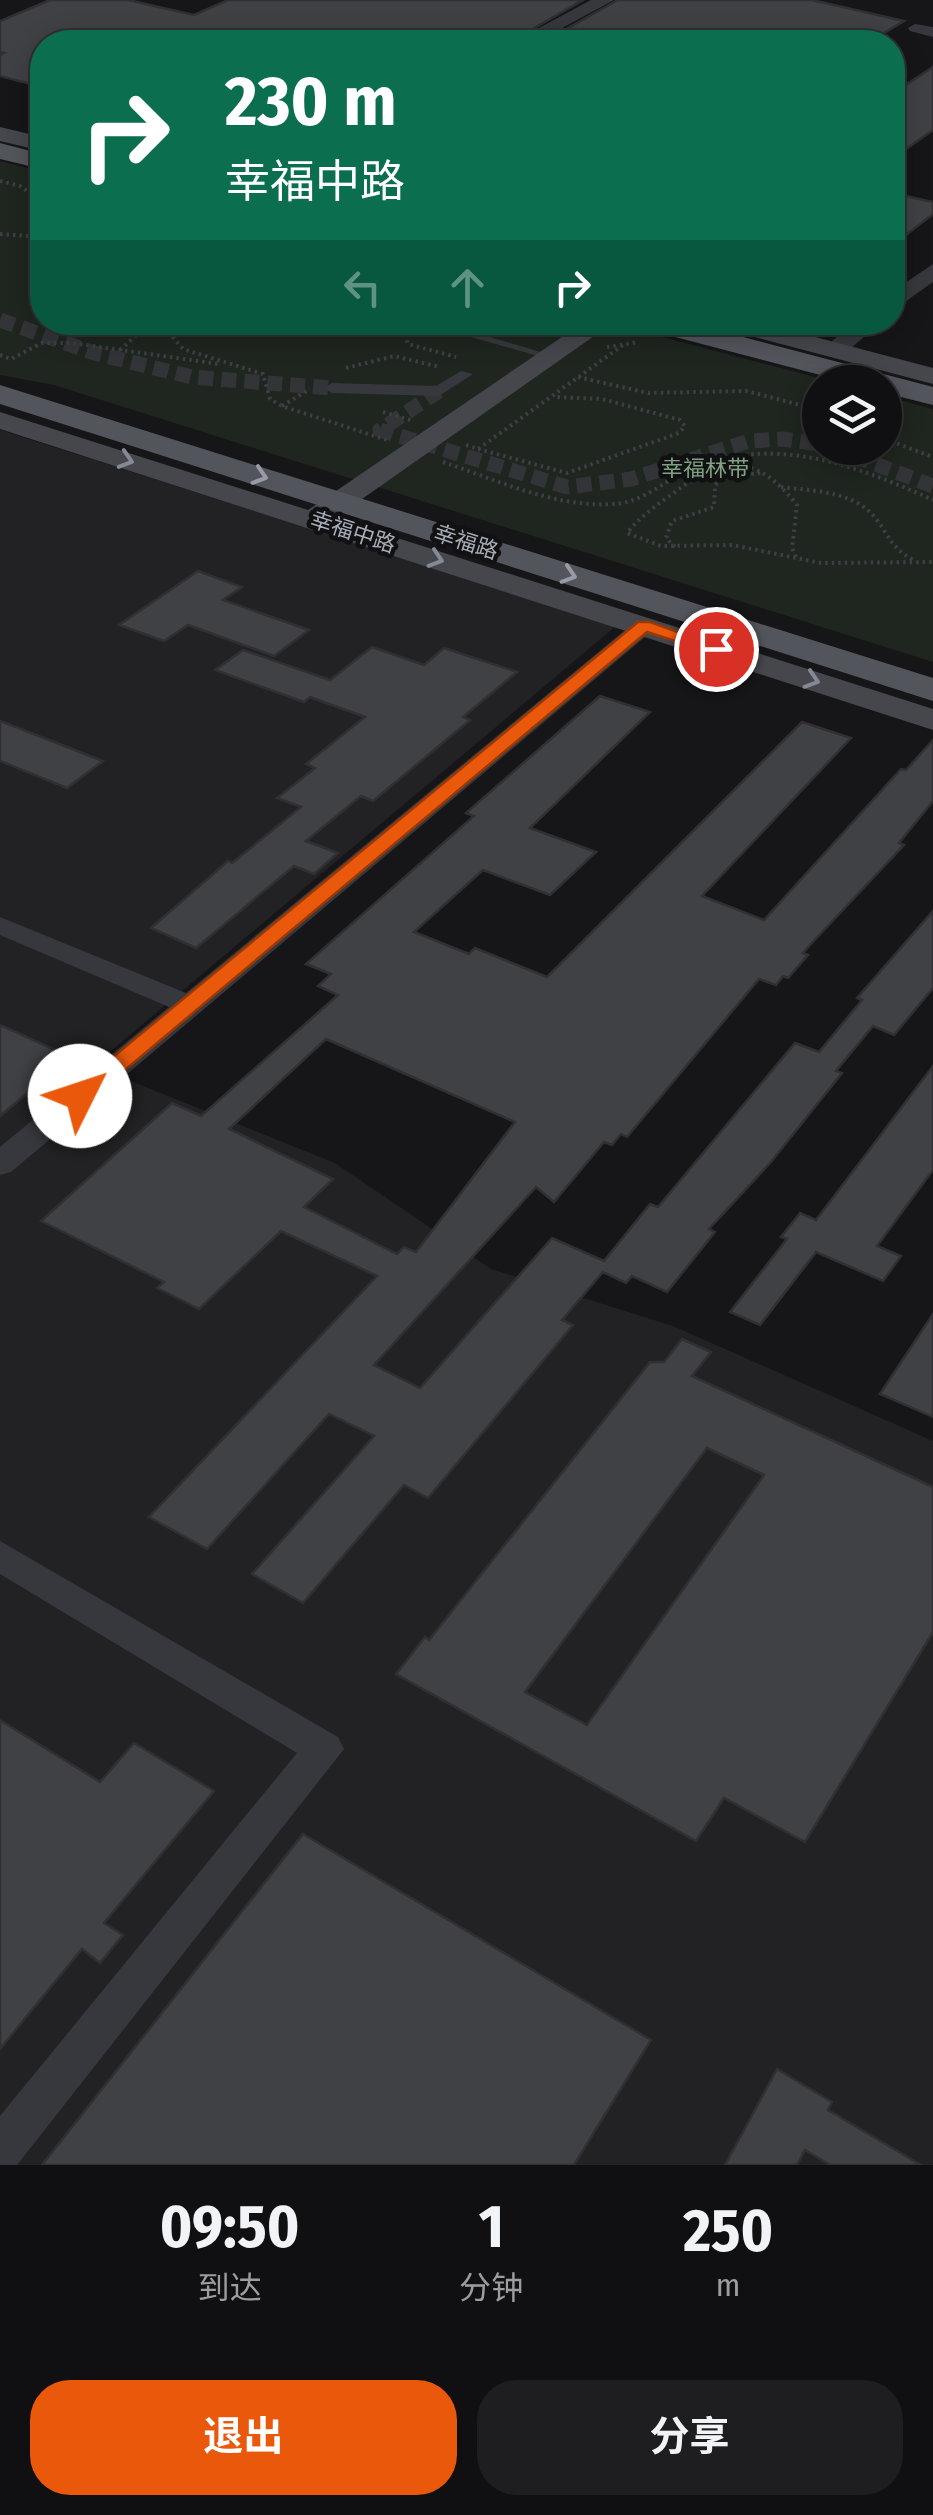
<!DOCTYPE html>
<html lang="zh">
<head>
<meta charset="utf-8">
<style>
	body { margin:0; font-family:"Fira Sans Condensed","Noto Sans SC",sans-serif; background:#1e1e20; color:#f1f3f6; height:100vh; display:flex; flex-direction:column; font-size:38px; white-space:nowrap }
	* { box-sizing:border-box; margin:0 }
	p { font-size:32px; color:#9c9d9f }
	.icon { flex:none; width:55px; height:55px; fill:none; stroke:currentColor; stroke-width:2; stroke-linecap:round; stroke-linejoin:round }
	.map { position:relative; height:2165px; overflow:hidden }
	.details { display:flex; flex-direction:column; background:#101012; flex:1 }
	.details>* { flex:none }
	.banner { position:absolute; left:30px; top:30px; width:875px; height:305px; border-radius:40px; box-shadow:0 5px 25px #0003,0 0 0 2px #303032; background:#0b6e4f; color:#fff; overflow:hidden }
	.controls { position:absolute; left:802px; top:365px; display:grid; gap:20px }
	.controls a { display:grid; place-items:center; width:100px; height:100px; border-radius:50%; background:#101012; box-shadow:0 5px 25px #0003,0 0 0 2px #303032; font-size:50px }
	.pin { position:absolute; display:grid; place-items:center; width:85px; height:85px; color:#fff; margin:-42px; border:5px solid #fff; border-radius:50%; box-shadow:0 2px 10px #0007 }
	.me { position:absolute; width:110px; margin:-55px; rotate:49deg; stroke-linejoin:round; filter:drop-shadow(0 0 8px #0008) }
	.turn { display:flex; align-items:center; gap:35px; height:210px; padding:0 30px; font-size:45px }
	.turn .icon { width:130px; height:130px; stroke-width:2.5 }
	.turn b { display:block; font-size:70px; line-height:85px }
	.lanes { display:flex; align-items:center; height:95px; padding:0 30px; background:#0003; justify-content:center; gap:50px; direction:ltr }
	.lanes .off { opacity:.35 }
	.eta { display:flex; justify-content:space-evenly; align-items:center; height:170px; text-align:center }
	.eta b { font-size:60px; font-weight:700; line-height:70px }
	.action { display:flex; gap:20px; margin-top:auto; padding:20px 30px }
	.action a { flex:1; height:115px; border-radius:40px; background:#ea580c; color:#fff; font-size:40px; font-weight:700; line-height:115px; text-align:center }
	.action a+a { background:#1e1e20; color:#f1f3f6 }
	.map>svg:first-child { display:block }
	.built { fill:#222225 }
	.green { fill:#1e261f }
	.building { fill:#404145; stroke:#303034; stroke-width:2.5; fill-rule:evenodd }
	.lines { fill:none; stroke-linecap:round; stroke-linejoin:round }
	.pedestrian-tunnel { stroke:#333438; stroke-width:15; stroke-dasharray:15 8; stroke-linecap:butt }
	.path { stroke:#3d3f44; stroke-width:4; stroke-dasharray:2.5 4; stroke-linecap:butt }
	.service { fill:#37383d; fill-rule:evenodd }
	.pedestrian { fill:#37383d; fill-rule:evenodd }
	.minor { fill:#37383d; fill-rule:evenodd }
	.tertiary { fill:#37383d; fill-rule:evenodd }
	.secondary { fill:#45474d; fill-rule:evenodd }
	.primary { fill:#53555c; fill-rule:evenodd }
	.oneway { stroke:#858993 }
	.oneway2 { stroke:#979ba6 }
	.route { fill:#ea580c; stroke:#983908; stroke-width:2.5 }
	.labels { text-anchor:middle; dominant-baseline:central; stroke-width:9; stroke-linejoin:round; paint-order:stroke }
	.far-park-label { font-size:22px; fill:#7fa381; stroke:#111113 }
	.far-street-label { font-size:22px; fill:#a8adb8; stroke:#111113 }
</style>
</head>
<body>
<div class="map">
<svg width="933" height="2165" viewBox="0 0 933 2165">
	<rect width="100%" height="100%" fill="#161618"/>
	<polygon class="built" points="0,430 616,626 93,1066 335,1163 491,1269 673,1326 933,1441 933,2165 0,2165"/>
	<polygon class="green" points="0,161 42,172 42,322 609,323 834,382 820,382 820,448 885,448 885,396 933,409 933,662 54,385 0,375"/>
	<g class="building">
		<polygon points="50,0 128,0 194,15 228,0 583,0 510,42 414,42 371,33 351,42 42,42 42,87 0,76 0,55 4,53 0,52 0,21"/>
		<polygon points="618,0 812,0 904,21 869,42 543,42"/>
		<polygon points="933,67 933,130 892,159 892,94"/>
		<polygon points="892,193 933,202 933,214 892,246"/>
		<polygon points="198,571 242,587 223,600 309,630 274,656 188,625 164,641 119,625"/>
		<polygon points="372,647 424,665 444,648 517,672 463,717 470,720 373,801 361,796 306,841 338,853 314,874 294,866 196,948 151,928 228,861 232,863 301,807 277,798 315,768 306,764 365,717 310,697 304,702 215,670 243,650 330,680"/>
		<path d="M600,696L650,712L530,828L596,852L550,895L483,870L414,932L469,954L475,948L547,977L802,722L851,738L702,896L764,920L901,769L906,770L933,740V801L899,843L904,845L810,945L803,953L808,955L788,978L783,976L776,985L759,979L627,1137L621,1134L612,1145L604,1142L554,1202L536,1187L374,1365L420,1388L552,1238L604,1261L650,1204L658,1207L795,1043L819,1052L862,1000L857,998L933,911V988L894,1035L873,1026L836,1071L842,1073L771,1162L709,1229L715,1232L667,1292L632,1276L626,1283L603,1272L562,1320L573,1325L428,1498L404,1485L303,1603L252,1574L374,1436L329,1414L207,1549L149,1517L377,1276L281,1231L199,1309L157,1288L164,1282L41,1221L172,1103L201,1116L338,995L318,986L331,974L306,964L474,816L466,813ZM326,1039L515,1122L416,1252L404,1247L397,1254L304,1207L333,1179L229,1129Z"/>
		<polygon points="0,721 67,747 103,761 67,788 0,761"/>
		<polygon points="0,1025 71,1057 0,1116"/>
		<polygon points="933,1066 933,1170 877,1246 901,1256 883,1281 816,1252 760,1325 730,1312 787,1239 781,1237 800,1213 816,1220"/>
		<polygon points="933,1314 933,1417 880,1394"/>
		<path d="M682,1339L711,1352L692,1376L933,1487V1632L805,1842L724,1798L696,1841L396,1674L425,1637L429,1640L650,1362H664ZM707,1448L764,1475L587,1725L525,1692Z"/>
		<polygon points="0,1720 100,1782 134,1743 214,1791 104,1923 123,1935 100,1963 82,1949 0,2049"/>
		<polygon points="303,1834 651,2040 574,2165 42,2165"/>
		<polygon points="777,2069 832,2102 828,2110 921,2165 830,2165 805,2150 797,2165 725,2165"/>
	</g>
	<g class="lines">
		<g class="pedestrian-tunnel">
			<polyline points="0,320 94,353 192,377 332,388"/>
			<polyline points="439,391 380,430 567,487 631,479 749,441 783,439 820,444"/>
			<polyline points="833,448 933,486"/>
		</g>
		<g class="path">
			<polyline points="0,181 20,186 42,202"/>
			<polyline points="0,234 42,237"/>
			<polyline points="160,322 183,349 263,374 270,399 282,406 387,440"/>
			<polyline points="400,322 408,344 456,357"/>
			<polyline points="515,322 551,325"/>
			<polyline points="607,347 639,342"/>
			<polyline points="120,350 151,322"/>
			<polyline points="0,355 11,359 42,343 72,343 219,364"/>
			<polyline points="346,368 394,356 440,367"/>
			<polyline points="578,377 648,393 746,391 820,410"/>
			<polyline points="282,406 310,389"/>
			<polyline points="383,412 414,421"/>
			<polyline points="885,439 933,457"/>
			<polyline points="466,445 478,449 623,345"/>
			<polyline points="478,449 567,473 679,433 685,426 680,420 602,399 554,397"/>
			<path d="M443,462C497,480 555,508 614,504C646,502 668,477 697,466C779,436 858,466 933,500"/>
			<path d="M781,487C813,491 856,491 877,520C890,538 892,548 913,560"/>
			<polyline points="675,547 666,538 672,521 714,507 715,485 727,476 762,473"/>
			<path d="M796,557L792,548L797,505C758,456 726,454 675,492C658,504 641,516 627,533L661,546L732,545L821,563L933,562"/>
		</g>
		<polygon class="service" points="431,322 440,322 557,357 549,359 432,326"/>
		<polygon class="pedestrian" points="461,371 473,374 439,396 332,393 324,388 332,383 436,386"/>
		<g class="minor">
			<polygon points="915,24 933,27 933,37 910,31 908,28"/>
			<polygon points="644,619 656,626 652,631 11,1172 0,1175 0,1147 169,1007 0,935 0,917 186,993 636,621"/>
			<polygon points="0,1541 338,1737 344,1749 17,2165 0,2165 0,2116 297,1753 0,1574"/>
		</g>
		<g class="tertiary">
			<polygon points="591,0 614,0 536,42 513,42"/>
			<polygon points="933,264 933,282 892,311 892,292"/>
			<polygon points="854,322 881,322 843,355 825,355 822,350"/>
		</g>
		<g class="secondary">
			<polygon points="0,127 42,137 42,151 0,141"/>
			<polygon points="584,322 614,322 335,518 933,709 933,730 0,429 0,412 308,510"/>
			<polygon points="714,322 758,322 933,368 933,384 717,327"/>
		</g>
		<g class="primary">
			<polygon points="0,143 42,154 42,169 0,159"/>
			<polygon points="637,322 686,322 933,387 933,405 885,393 885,382 847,382 641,328"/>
			<polygon points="0,385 933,678 933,701 0,404"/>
		</g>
	</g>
	<defs><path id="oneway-chevron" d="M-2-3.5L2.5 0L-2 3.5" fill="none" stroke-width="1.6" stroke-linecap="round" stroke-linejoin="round" transform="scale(2.5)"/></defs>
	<g class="oneway">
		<use href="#oneway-chevron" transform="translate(126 460) rotate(17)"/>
		<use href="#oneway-chevron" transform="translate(436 559) rotate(18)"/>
		<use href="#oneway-chevron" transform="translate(812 680) rotate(18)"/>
	</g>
	<g class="oneway2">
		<use href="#oneway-chevron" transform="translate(260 476) rotate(18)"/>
		<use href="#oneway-chevron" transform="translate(569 575) rotate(18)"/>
	</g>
	<polygon class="route" points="638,622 650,622 725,649 716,654 647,632 88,1101 72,1101 72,1091"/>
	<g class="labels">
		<g class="far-park-label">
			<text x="705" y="468">幸福林带</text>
		</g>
		<g class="far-street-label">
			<text transform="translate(353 532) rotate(18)">幸福中路</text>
			<text transform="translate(466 542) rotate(18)">幸福路</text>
		</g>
	</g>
</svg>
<div class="controls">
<a><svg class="icon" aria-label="layers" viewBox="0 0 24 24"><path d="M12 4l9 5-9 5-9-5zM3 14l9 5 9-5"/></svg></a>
</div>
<div class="pin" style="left:716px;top:649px;background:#d93025"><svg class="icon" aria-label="arrive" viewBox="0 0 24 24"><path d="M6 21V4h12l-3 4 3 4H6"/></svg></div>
<svg class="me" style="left:80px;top:1096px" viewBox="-20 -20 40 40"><circle r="19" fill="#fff"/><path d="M0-13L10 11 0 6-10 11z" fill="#ea580c"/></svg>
<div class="banner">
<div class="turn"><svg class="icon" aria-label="right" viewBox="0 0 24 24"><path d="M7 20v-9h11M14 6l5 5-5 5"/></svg><div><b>230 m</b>幸福中路</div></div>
<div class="lanes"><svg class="icon off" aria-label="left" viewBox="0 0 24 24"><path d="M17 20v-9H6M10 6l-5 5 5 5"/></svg><svg class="icon off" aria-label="ahead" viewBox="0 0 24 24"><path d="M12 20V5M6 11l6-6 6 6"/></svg><svg class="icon" aria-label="right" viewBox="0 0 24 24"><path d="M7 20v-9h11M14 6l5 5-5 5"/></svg></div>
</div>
</div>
<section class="details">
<div class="eta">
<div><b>09:50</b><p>到达</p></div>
<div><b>1</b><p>分钟</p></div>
<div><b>250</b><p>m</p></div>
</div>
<div class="action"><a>退出</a><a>分享</a></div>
</section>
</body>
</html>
